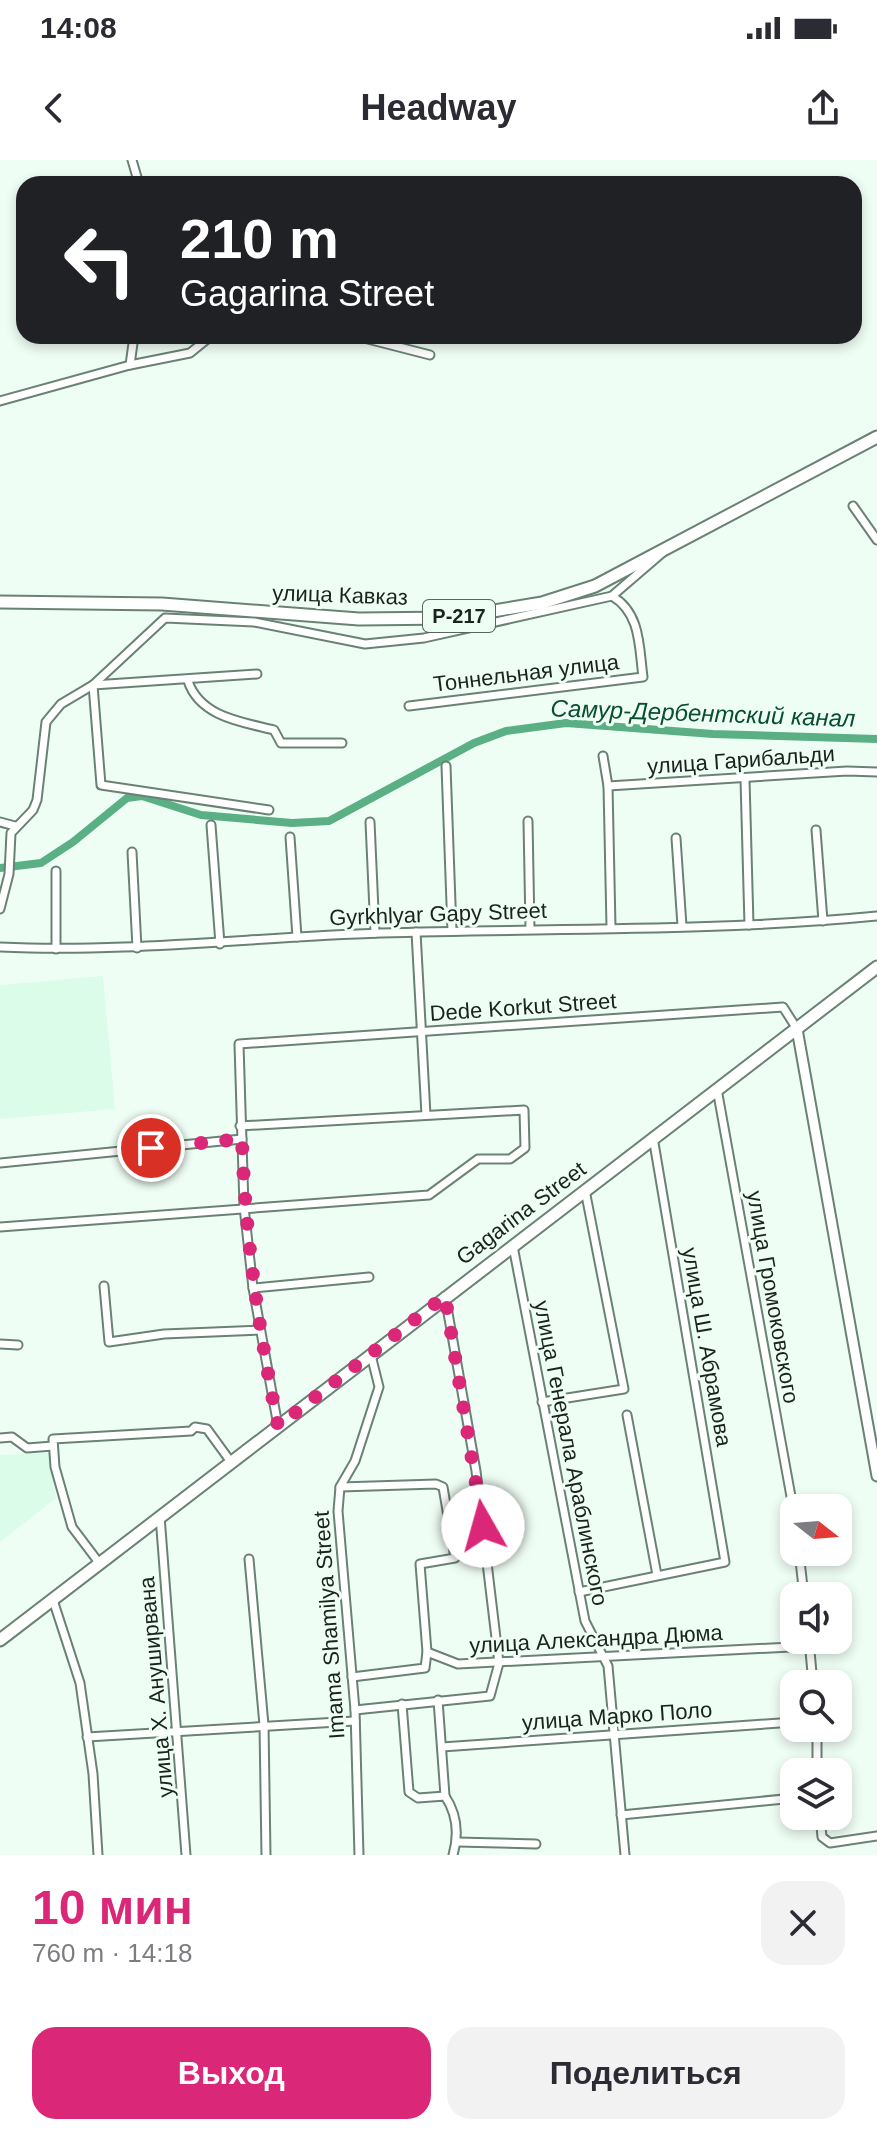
<!DOCTYPE html>
<html lang="ru">
<head>
<meta charset="utf-8">
<style>
	body { margin:0; font-family:Helvetica,sans-serif; background:#f2f2f3; color:#2b2b33; height:100vh; display:flex; flex-direction:column; font-size:30px; white-space:nowrap }
	* { box-sizing:border-box; margin:0 }
	p { font-size:26px; color:#7c7c81 }
	.icon { flex:none; width:44px; height:44px; fill:none; stroke:currentColor; stroke-width:2; stroke-linecap:round; stroke-linejoin:round }
	.map { position:relative; height:1695px; overflow:hidden }
	.details { display:flex; flex-direction:column; background:#fff; flex:1 }
	.details>* { flex:none }
	.hud { position:absolute; left:16px; top:16px; width:846px; height:168px; border-radius:24px; box-shadow:0 4px 12px #0003; background:#202124; color:#fff; overflow:hidden }
	.needle { width:52px; rotate:107deg }
	.controls { position:absolute; left:780px; top:1334px; display:grid; gap:16px }
	.controls a { display:grid; place-items:center; width:72px; height:72px; border-radius:16px; background:#fff; box-shadow:0 4px 12px #0003; font-size:40px }
	.pin { position:absolute; display:grid; place-items:center; width:68px; height:68px; color:#fff; margin:-34px; border:4px solid #fff; border-radius:50%; box-shadow:0 2px 8px #0007 }
	.me { position:absolute; width:88px; margin:-44px; rotate:353deg; stroke-linejoin:round; filter:drop-shadow(0 0 6px #0008) }
	.turn { display:flex; align-items:center; gap:28px; height:168px; padding:0 32px; font-size:36px }
	.turn .icon { width:104px; height:104px; stroke-width:2.5 }
	.turn b { display:block; font-size:56px; line-height:68px }
	.round { display:grid; place-items:center; flex:none; width:84px; height:84px; border-radius:24px; background:#f2f2f3 }
	.overview { display:flex; align-items:center; justify-content:space-between; height:136px; padding:0 32px }
	h1 { font-size:48px; font-weight:700; line-height:60px; color:#db2777 }
	.primary-button { display:flex; gap:16px; margin-top:auto; padding:16px 32px }
	.primary-button a { flex:1; height:92px; border-radius:24px; background:#db2777; color:#fff; font-size:32px; font-weight:700; line-height:92px; text-align:center }
	.primary-button a+a { background:#f2f2f3; color:#2b2b33 }
	.status { display:flex; justify-content:space-between; align-items:center; height:56px; padding:0 40px; background:#fff; direction:ltr }
	.status svg { height:22px; fill:currentColor }
	header { display:flex; justify-content:space-between; align-items:center; height:104px; padding:0 32px; background:#fff; font-size:36px; font-weight:700 }
	.map>svg:first-child { display:block }
	.built { fill:#dafce8 }
	.lines { fill:none; stroke-linecap:round; stroke-linejoin:round }
	.canal { stroke:#5aaf84; stroke-width:8 }
	.minor-casing { stroke:#6a8274; stroke-width:11 }
	.tertiary-casing { stroke:#6a8274; stroke-width:13 }
	.primary-casing { stroke:#6a8274; stroke-width:15 }
	.trunk-casing { stroke:#6a8274; stroke-width:15 }
	.minor { stroke:#fff; stroke-width:7 }
	.tertiary { stroke:#fff; stroke-width:9 }
	.primary { stroke:#fff; stroke-width:11 }
	.trunk { stroke:#fff; stroke-width:11 }
	.route { stroke:#db2777; stroke-width:14; stroke-dasharray:0 25.2 }
	.labels { text-anchor:middle; dominant-baseline:central; stroke-width:6; stroke-linejoin:round; paint-order:stroke }
	.shield { fill:#effef5; stroke:#5a655e; stroke-width:2 }
	.shield-label { font-size:20px; font-weight:bold; fill:#1a231e }
	.street-label { font-size:22px; fill:#1a231e; stroke:#effef5 }
	.water-label { font-size:24px; font-style:italic; fill:#084e31; stroke:#effef5 }
</style>
</head>
<body>
<div class="status"><b>14:08</b><svg viewBox="0 0 49 12"><path d="M0 12V9h3v3zM5 12V6h3v6zM10 12V3h3v9zM15 12V0h3v12zM26 1h20v11H26zM47 4h2v5h-2z"/></svg></div>
<header><svg class="icon" aria-label="back" viewBox="0 0 24 24"><path d="M15 5l-7 7 7 7"/></svg>Headway<svg class="icon" aria-label="share" viewBox="0 0 24 24"><path d="M12 15V3M7 8l5-5 5 5M5 13v7h14v-7"/></svg></header>
<div class="map">
<svg width="877" height="1695" viewBox="0 0 877 1695">
	<rect width="100%" height="100%" fill="#effef5"/>
	<g class="built">
		<polygon points="103,816 115,949 0,959 0,825"/>
		<polygon points="49,1293 56,1338 0,1382 0,1295"/>
	</g>
	<g class="lines">
		<polyline class="canal" points="0,708 41,703 73,682 127,638 142,636 201,655 292,663 329,661 474,583 506,571 566,563 713,574 877,579"/>
		<defs>
			<g id="minor">
				<polyline points="132,0 139,24"/>
				<polyline points="356,176 430,195"/>
				<polyline points="130,205 134,176"/>
				<polyline points="0,241 130,205 190,193 211,176"/>
				<polyline points="853,346 877,380"/>
				<polyline points="612,436 662,393"/>
				<path d="M188,521C200,557 242,562 274,570L281,583H342"/>
				<polyline points="603,596 608,626 611,767"/>
				<polyline points="446,606 452,771"/>
				<polyline points="745,619 749,765"/>
				<polyline points="608,626 847,611 877,612"/>
				<path d="M269,650L101,625L93,525L165,458L254,462L365,484L424,478L612,436C641,453 639,487 643,517L409,546"/>
				<polyline points="528,661 530,769"/>
				<polyline points="0,662 15,666"/>
				<polyline points="370,662 375,773"/>
				<polyline points="211,665 220,784"/>
				<polyline points="816,670 823,761"/>
				<polyline points="290,677 297,777"/>
				<polyline points="676,678 682,766"/>
				<polyline points="132,692 137,788"/>
				<polyline points="0,749 9,714 11,673 33,650 37,640 46,562 61,544 93,525 257,514"/>
				<polyline points="416,772 426,955"/>
				<path d="M0,787C128,793 254,777 381,773C546,768 713,772 877,756"/>
				<polyline points="56,789 56,711"/>
				<polyline points="717,929 794,1353"/>
				<polyline points="0,1003 242,979"/>
				<polyline points="0,1067 429,1035 478,999 510,999 525,988 524,950 240,966"/>
				<polyline points="513,1086 585,1461 608,1506 625,1695"/>
				<polyline points="104,1126 109,1182 164,1174 260,1170"/>
				<polyline points="253,1128 369,1117"/>
				<polyline points="0,1184 18,1185"/>
				<polyline points="542,1242 624,1229 585,1030"/>
				<polyline points="627,1255 657,1415"/>
				<polyline points="278,1266 253,1128 244,1047 239,884 783,847 797,869"/>
				<polyline points="0,1278 12,1277 27,1288 53,1286"/>
				<polyline points="340,1327 436,1324 443,1327 455,1398 420,1404 427,1492"/>
				<polyline points="160,1356 186,1695"/>
				<polyline points="799,1392 804,1436"/>
				<polyline points="249,1399 264,1565 266,1695"/>
				<polyline points="100,1404 72,1367 55,1307 53,1279 191,1271 195,1267 207,1269 231,1302"/>
				<polyline points="579,1432 725,1402 653,977"/>
				<polyline points="53,1440 80,1523 93,1614 98,1695"/>
				<polyline points="809,1480 813,1524"/>
				<polyline points="352,1517 425,1508 427,1492 458,1504 810,1486"/>
				<polyline points="438,1540 445,1636"/>
				<path d="M402,1544L409,1632L418,1638L445,1636C457,1654 459,1674 453,1695"/>
				<polyline points="355,1550 490,1536 499,1503 476,1311 445,1136"/>
				<polyline points="817,1568 817,1612"/>
				<polyline points="87,1577 355,1561"/>
				<polyline points="442,1587 794,1562"/>
				<polyline points="621,1655 794,1638"/>
				<polyline points="820,1656 822,1677 830,1683 877,1676"/>
				<polyline points="457,1682 536,1684"/>
				<polyline points="359,1695 355,1550 338,1351 340,1327 355,1301 379,1227 371,1195"/>
			</g>
			<polyline id="tertiary" points="797,869 877,1316"/>
			<polyline id="primary" points="0,1480 877,807"/>
			<polyline id="trunk" points="0,442 162,444 359,459 451,458 542,443 595,426 877,277"/>
		</defs>
		<use href="#minor" class="minor-casing"/>
		<use href="#tertiary" class="tertiary-casing"/>
		<use href="#primary" class="primary-casing"/>
		<use href="#trunk" class="trunk-casing"/>
		<use href="#minor" class="minor"/>
		<use href="#tertiary" class="tertiary"/>
		<use href="#primary" class="primary"/>
		<use href="#trunk" class="trunk"/>
	</g>
	<g class="lines">
		<path class="route" d="M151,988L242,979C245,1076 259,1171 278,1266L445,1136L483,1366"/>
	</g>
	<g class="labels">
		<rect class="shield" x="423" y="440" width="72" height="32" rx="6"/>
		<g class="shield-label">
			<text x="459" y="456">Р-217</text>
		</g>
		<g class="street-label">
			<text transform="translate(340 435) rotate(2)">улица Кавказ</text>
			<text transform="translate(526 513) rotate(-7)">Тоннельная улица</text>
			<text transform="translate(741 600) rotate(-4)">улица Гарибальди</text>
			<text transform="translate(438 754) rotate(-2)">Gyrkhlyar Gapy Street</text>
			<text transform="translate(523 847) rotate(-4)">Dede Korkut Street</text>
			<text transform="translate(521 1053) rotate(-37)">Gagarina Street</text>
			<text transform="translate(773 1137) rotate(80)">улица Громоковского</text>
			<text transform="translate(707 1187) rotate(80)">улица Ш. Абрамова</text>
			<text transform="translate(571 1293) rotate(79)">улица Генерала Араблинского</text>
			<text transform="translate(329 1465) rotate(-94)">Imama Shamilya Street</text>
			<text transform="translate(596 1479) rotate(-3)">улица Александра Дюма</text>
			<text transform="translate(156 1527) rotate(-95)">улица Х. Ануширвана</text>
			<text transform="translate(617 1556) rotate(-4)">улица Марко Поло</text>
		</g>
		<g class="water-label">
			<text transform="translate(703 553) rotate(2)">Самур-Дербентский канал</text>
		</g>
	</g>
</svg>
<div class="controls">
<a><svg class="needle" viewBox="-14 -14 28 28"><path d="M0-13l5 13h-10z" fill="#e53935"/><path d="M0 13l5-13h-10z" fill="#7c7c81"/></svg></a>
<a><svg class="icon" aria-label="sound" viewBox="0 0 24 24"><path d="M4 9h4l5-4v14l-5-4H4zM17 9q2 3 0 6"/></svg></a>
<a><svg class="icon" aria-label="search" viewBox="0 0 24 24"><circle cx="10" cy="10" r="6"/><path d="M15 15l6 6"/></svg></a>
<a><svg class="icon" aria-label="layers" viewBox="0 0 24 24"><path d="M12 4l9 5-9 5-9-5zM3 14l9 5 9-5"/></svg></a>
</div>
<div class="pin" style="left:151px;top:988px;background:#d93025"><svg class="icon" aria-label="arrive" viewBox="0 0 24 24"><path d="M6 21V4h12l-3 4 3 4H6"/></svg></div>
<svg class="me" style="left:483px;top:1366px" viewBox="-20 -20 40 40"><circle r="19" fill="#fff"/><path d="M0-13L10 11 0 6-10 11z" fill="#db2777"/></svg>
<div class="hud">
<div class="turn"><svg class="icon" aria-label="left" viewBox="0 0 24 24"><path d="M17 20v-9H6M10 6l-5 5 5 5"/></svg><div><b>210 m</b>Gagarina Street</div></div>
</div>
</div>
<section class="details">
<div class="overview"><div><h1>10 мин</h1><p>760 m · 14:18</p></div><a class="round"><svg class="icon" aria-label="close" viewBox="0 0 24 24"><path d="M6 6l12 12M18 6L6 18"/></svg></a></div>
<div class="primary-button"><a>Выход</a><a>Поделиться</a></div>
</section>
</body>
</html>
